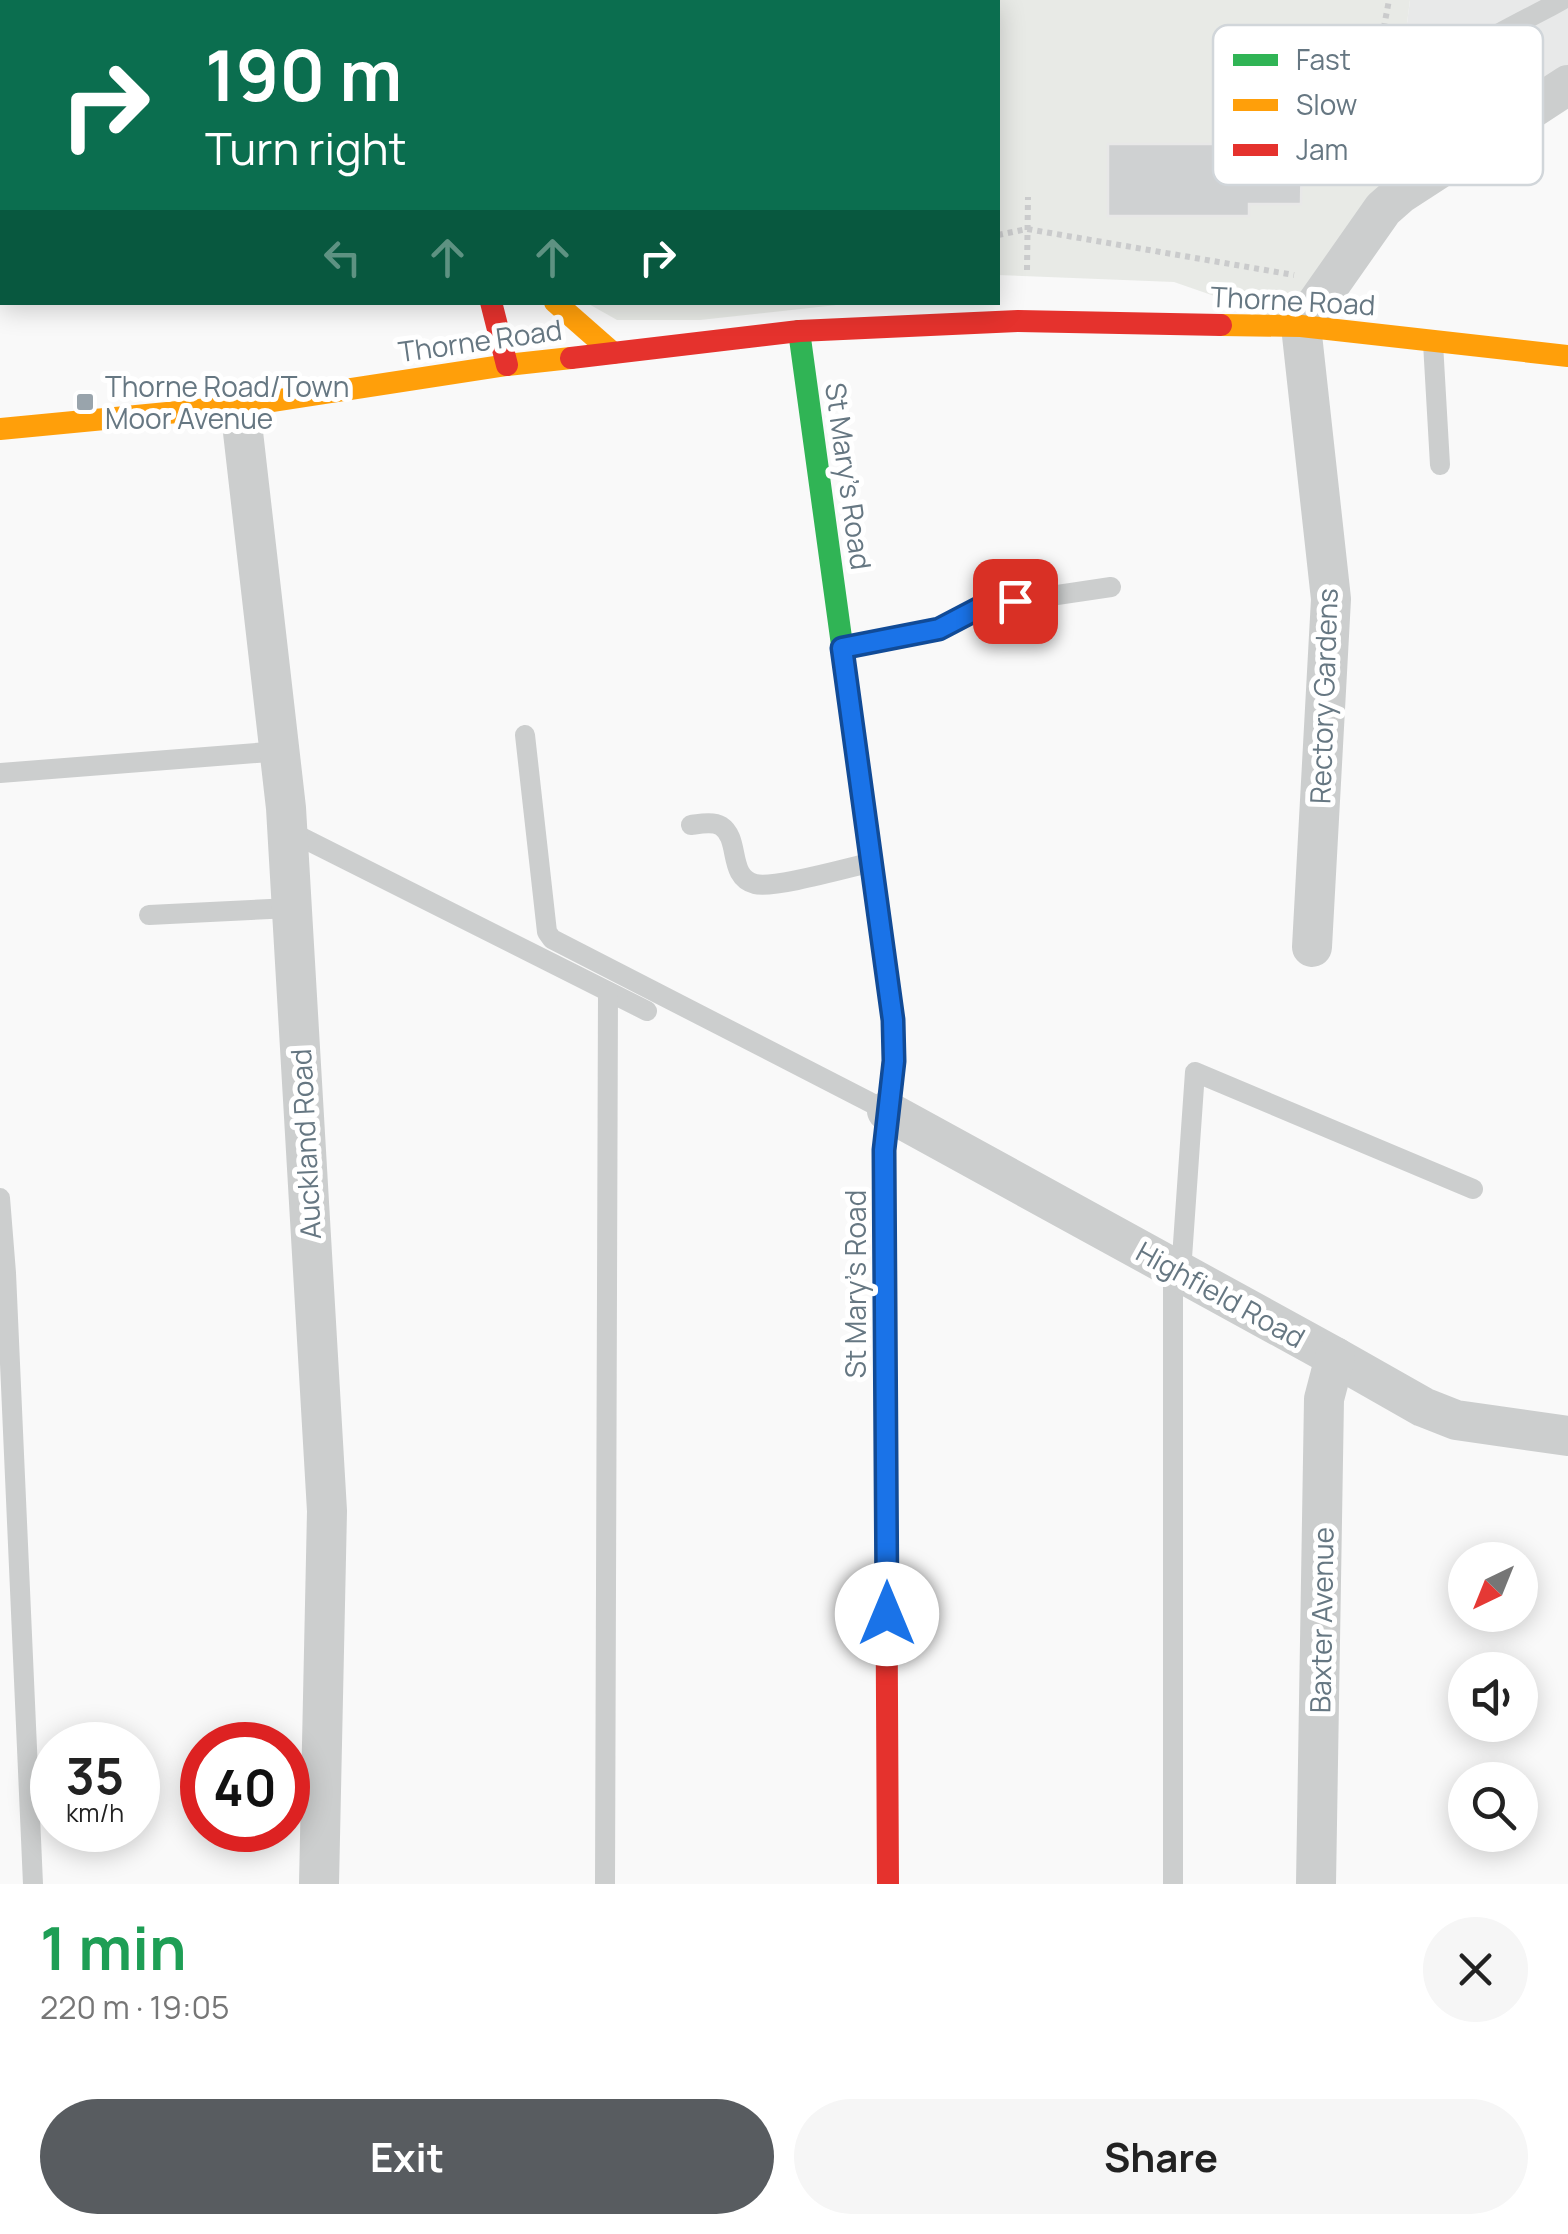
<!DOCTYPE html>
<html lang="en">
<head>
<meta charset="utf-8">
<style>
	body { margin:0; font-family:Manrope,sans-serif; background:#f6f6f6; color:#222; height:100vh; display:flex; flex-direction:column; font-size:38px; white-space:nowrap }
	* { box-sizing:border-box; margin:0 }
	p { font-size:32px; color:#767676 }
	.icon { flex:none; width:55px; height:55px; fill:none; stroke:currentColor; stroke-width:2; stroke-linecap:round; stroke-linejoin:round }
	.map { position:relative; height:1884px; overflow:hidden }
	.sheet { display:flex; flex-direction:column; background:#fff; flex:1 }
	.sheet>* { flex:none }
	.top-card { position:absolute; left:0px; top:0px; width:1000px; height:305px; box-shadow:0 5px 25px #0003; background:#0b6e4f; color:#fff; overflow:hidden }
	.needle { width:65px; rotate:223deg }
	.tools { position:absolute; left:1448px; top:1542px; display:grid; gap:20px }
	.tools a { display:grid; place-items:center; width:90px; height:90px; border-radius:50%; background:#fff; box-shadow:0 5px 25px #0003; font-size:50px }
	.speed { position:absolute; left:30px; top:1722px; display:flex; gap:20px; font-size:50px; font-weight:700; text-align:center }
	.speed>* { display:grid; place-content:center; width:130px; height:130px; border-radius:50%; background:#fff; box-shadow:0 5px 25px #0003; line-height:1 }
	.speed small { font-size:25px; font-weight:400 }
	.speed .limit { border:15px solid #d22; background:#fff; color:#111 }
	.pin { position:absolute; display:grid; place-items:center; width:85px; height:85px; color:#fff; margin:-42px; border-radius:20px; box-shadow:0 5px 15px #0006 }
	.me { position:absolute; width:110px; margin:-55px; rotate:0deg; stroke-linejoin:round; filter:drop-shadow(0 0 8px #0008) }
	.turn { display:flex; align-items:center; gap:35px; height:210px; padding:0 40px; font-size:45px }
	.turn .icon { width:130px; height:130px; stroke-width:2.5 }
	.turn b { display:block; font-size:70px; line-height:85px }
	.lanes { display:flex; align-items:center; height:95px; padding:0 40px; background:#0003; justify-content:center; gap:50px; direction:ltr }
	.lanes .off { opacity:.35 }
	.round { display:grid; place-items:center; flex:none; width:105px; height:105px; border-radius:52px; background:#f6f6f6 }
	.overview { display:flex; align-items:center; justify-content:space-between; height:170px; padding:0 40px }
	h1 { font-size:60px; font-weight:700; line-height:75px; color:#1e9e55 }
	.primary-button { display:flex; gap:20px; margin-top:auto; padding:20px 40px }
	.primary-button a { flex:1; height:115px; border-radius:60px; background:#585c60; color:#fff; font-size:40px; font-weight:700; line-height:115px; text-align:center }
	.primary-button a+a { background:#f6f6f6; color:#222 }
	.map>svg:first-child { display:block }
	.built { fill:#e8e9e9 }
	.green { fill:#e8eae6 }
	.building { fill:#cfd1d2; stroke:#e8e8e8; stroke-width:2.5 }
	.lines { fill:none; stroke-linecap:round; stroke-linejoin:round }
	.path { stroke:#cacbcc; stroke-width:6; stroke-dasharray:5 5; stroke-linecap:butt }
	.lane { stroke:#cccece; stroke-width:20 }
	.street { stroke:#cccece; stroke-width:40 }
	.fast { stroke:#30b455; stroke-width:22 }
	.slow { stroke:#ff9f0a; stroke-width:22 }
	.jam { stroke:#e5322d; stroke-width:22 }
	.route-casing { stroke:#114b97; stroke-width:25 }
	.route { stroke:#1a73e8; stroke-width:18 }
	.poi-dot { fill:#99a4ac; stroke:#fff; stroke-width:4 }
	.labels { text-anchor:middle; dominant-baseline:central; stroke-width:10; stroke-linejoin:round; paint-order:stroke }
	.street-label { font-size:28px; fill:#667782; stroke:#fff }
	.poi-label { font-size:28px; fill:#667782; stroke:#fff; text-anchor:start }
	.key { fill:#fff; stroke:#d1d6da; stroke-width:2.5 }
	.key-label { font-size:28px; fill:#667782 }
</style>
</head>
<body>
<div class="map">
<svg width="1568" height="1884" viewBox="0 0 1568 1884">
	<rect width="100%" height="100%" fill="#f9f9f9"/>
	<polygon class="built" points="1410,0 1568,0 1568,85 1383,209"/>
	<g class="green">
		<polygon points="289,0 1410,0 1383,209 1301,326 1174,282 998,275 998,2 290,2"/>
		<polygon points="587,303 855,303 700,320 617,320"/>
	</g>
	<polygon class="building" points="1108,144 1302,144 1301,204 1249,204 1249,216 1108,216"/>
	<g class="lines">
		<g class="path">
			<polyline points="1353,185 1356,177 1389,0"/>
			<polyline points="998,235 1027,229 1294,275"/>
			<polyline points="1027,270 1028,197"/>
		</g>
		<g class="lane">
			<polyline points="0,114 2,113"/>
			<path d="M1400,192C1406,162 1410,112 1426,87C1447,55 1527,20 1562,0"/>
			<polyline points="1433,343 1440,465"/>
			<polyline points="842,648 939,629 983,606 1111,587"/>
			<polyline points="525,735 547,932 552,939 885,1110"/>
			<polyline points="0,773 281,751"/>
			<path d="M691,825C699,824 713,821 721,826C741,839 727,877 755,884C773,889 847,868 869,863"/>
			<polyline points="287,830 647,1011"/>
			<polyline points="149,915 291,908"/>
			<polyline points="0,1198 6,1273 33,1884"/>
			<polyline points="1173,1268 1173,1884"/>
			<polyline points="1181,1272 1195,1072 1473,1189"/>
			<polyline points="605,1884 608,992"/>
		</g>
		<g class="street">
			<polyline points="240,406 286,808 327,1511 319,1884"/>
			<polyline points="1312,947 1331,599 1301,326 1383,209 1400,194 1568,85"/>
			<polyline points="887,1111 1335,1357 1423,1407 1456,1420 1568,1436"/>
			<polyline points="1316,1884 1324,1399 1335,1357"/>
		</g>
		<g class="fast">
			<polyline points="224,0 226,2"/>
			<polyline points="799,331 882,937"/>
		</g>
		<g class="slow">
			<polyline points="555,302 613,353"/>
			<polyline points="1221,325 1301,326 1568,356"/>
			<polyline points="0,429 240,406 507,365 571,358"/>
			<polyline points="882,937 893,1020 893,1061 884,1150 885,1328"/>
		</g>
		<g class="jam">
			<polyline points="491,302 507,365"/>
			<polyline points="571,358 799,331 1018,321 1221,325"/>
			<polyline points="885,1328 888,1884"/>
		</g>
	</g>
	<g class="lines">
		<defs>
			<polyline id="route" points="887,1614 884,1150 894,1061 893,1020 842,648 939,629 983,606 1015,601"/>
		</defs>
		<use href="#route" class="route-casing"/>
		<use href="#route" class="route"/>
	</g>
	<rect class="poi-dot" x="75" y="392" width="20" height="20" rx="5"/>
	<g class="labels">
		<g class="street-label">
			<text transform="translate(1293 300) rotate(3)">Thorne Road</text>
			<text transform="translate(480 340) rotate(-8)">Thorne Road</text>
			<text transform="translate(849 476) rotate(82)">St Mary's Road</text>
			<text transform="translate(1323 696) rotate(-88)">Rectory Gardens</text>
			<text transform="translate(305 1144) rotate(-93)">Auckland Road</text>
			<text transform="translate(855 1284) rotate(-90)">St Mary's Road</text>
			<text transform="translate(1221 1294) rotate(29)">Highfield Road</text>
			<text transform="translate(1321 1620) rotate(-89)">Baxter Avenue</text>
		</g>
		<g class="poi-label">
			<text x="105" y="386">Thorne Road/Town<tspan x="105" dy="32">Moor Avenue</tspan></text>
		</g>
	</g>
	<rect x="1213" y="25" width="330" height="160" rx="15" class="key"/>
	<rect x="1233" y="54" width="45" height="12" fill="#30b455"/>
	<rect x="1233" y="99" width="45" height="12" fill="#ff9f0a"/>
	<rect x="1233" y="144" width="45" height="12" fill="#e5322d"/>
	<g class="key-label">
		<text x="1296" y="70">Fast</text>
		<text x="1296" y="115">Slow</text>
		<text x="1296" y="160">Jam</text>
	</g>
</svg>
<div class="tools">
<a><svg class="needle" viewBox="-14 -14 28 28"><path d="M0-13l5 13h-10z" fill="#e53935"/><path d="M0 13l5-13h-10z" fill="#767676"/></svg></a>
<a><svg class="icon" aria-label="sound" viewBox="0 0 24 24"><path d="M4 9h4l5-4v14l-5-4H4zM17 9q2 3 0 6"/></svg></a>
<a><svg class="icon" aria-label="search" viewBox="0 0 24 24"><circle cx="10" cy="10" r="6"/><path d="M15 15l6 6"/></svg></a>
</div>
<div class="speed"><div>35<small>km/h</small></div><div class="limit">40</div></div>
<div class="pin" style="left:1015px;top:601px;background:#d93025"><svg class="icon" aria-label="arrive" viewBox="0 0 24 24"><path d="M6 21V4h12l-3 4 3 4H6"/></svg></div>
<svg class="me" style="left:887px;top:1614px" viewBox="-20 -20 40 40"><circle r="19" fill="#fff"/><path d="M0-13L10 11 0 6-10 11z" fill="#1a73e8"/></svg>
<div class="top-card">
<div class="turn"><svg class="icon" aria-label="right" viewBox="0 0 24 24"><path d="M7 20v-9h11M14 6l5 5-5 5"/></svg><div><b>190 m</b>Turn right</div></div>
<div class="lanes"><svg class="icon off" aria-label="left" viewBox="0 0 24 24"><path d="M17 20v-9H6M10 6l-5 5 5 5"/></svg><svg class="icon off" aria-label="ahead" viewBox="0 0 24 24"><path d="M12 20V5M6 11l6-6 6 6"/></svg><svg class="icon off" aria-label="ahead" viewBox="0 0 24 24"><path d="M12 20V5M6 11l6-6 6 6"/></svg><svg class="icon" aria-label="right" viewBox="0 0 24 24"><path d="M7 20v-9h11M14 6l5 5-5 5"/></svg></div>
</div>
</div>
<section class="sheet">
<div class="overview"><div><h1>1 min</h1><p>220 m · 19:05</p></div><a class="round"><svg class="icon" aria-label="close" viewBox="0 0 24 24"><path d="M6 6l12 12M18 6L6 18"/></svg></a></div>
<div class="primary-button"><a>Exit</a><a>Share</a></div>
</section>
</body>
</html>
